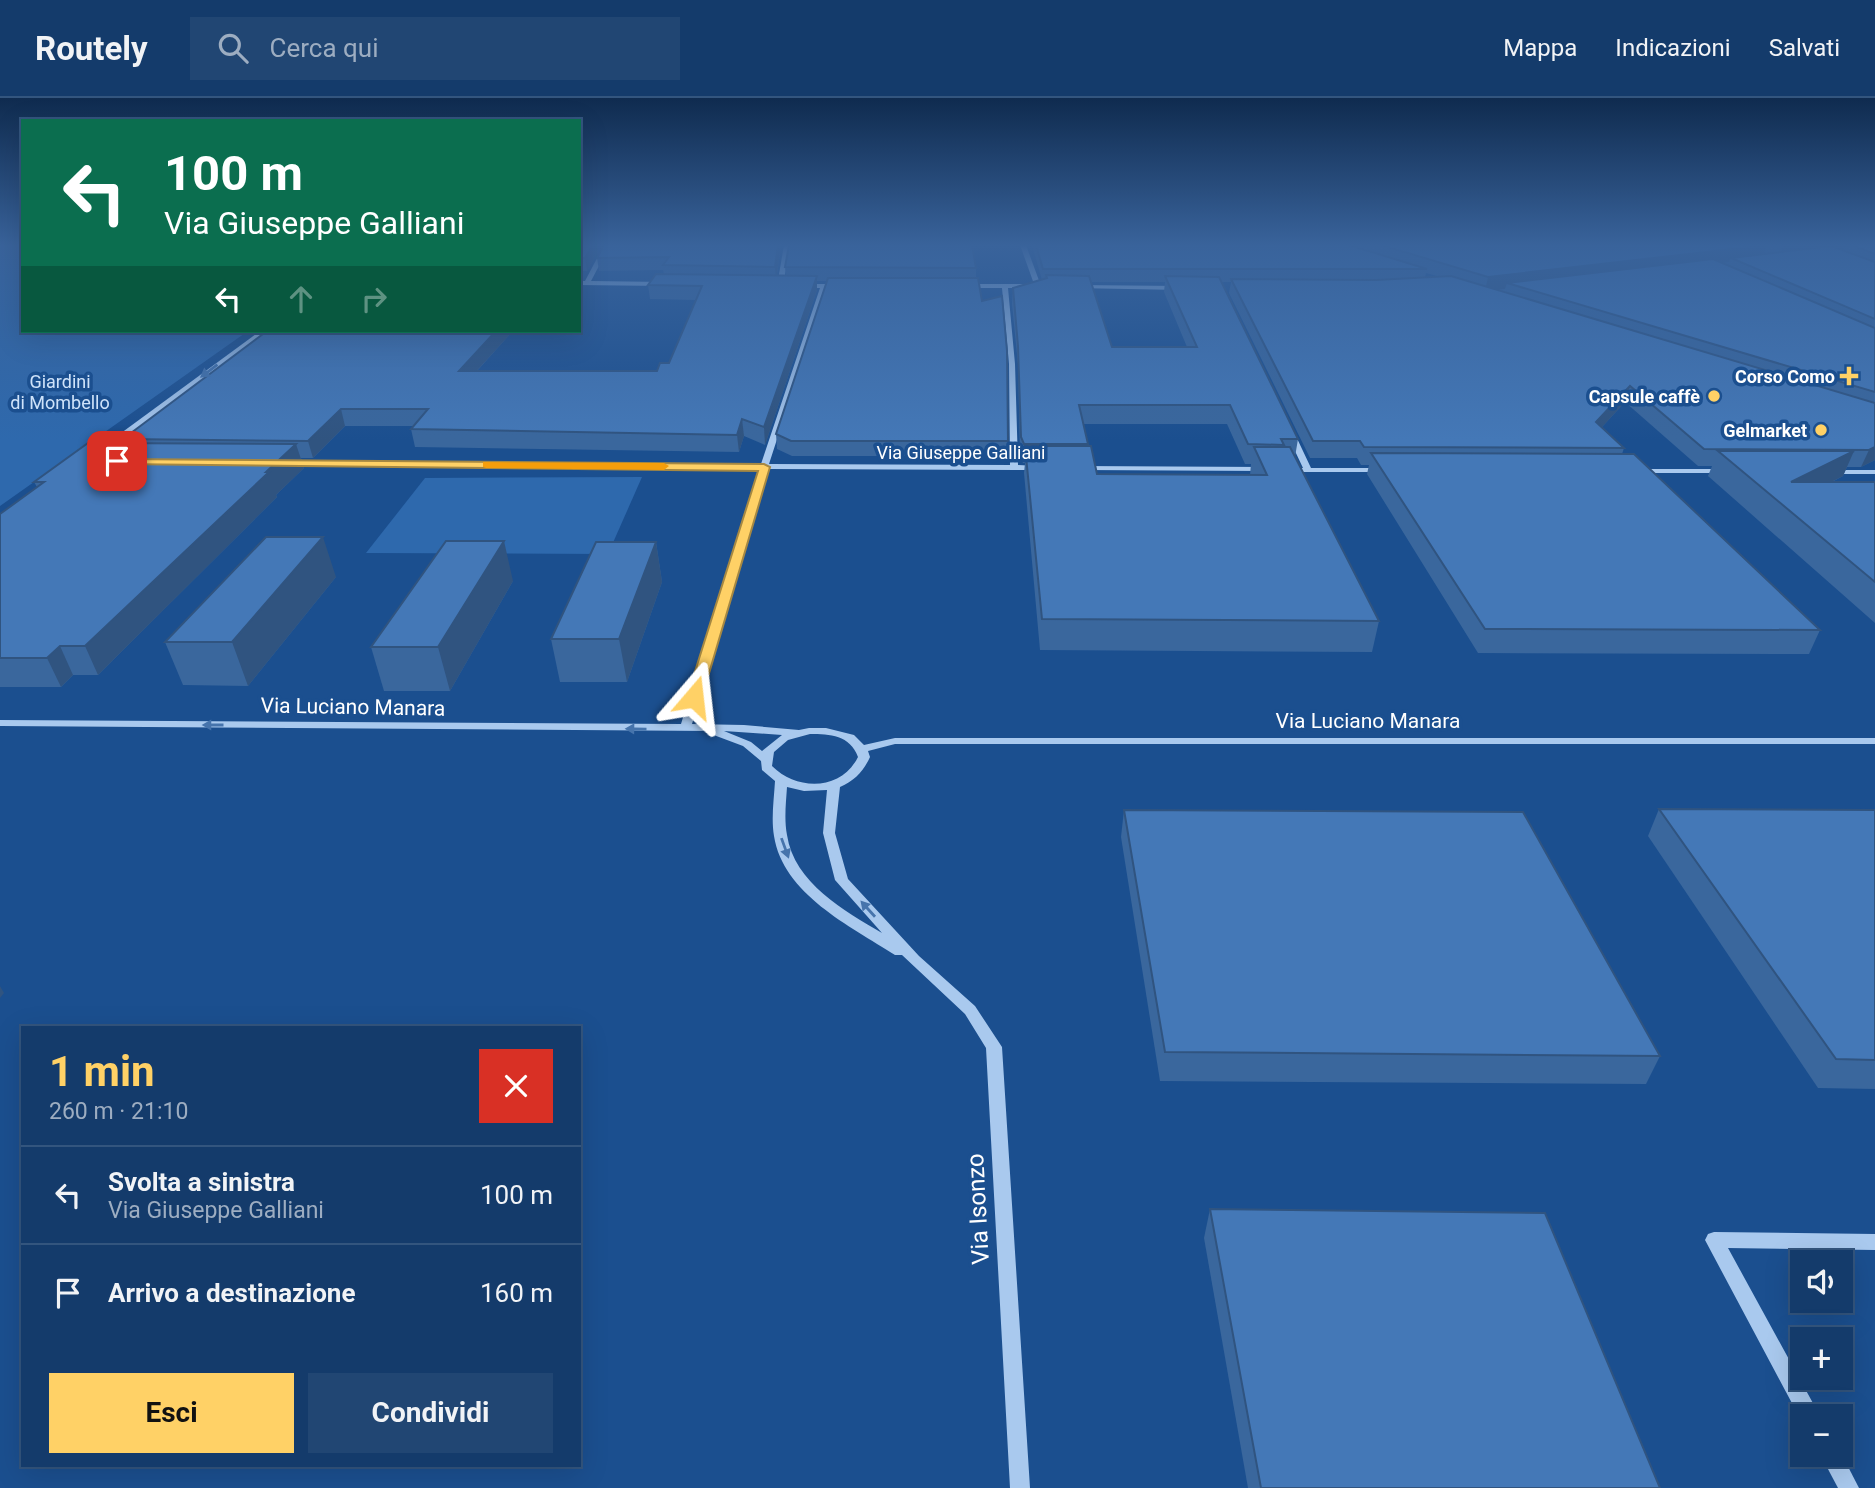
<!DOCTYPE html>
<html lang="it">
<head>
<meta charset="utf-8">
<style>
	body { margin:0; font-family:Roboto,sans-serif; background:#214673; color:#f1f3f6; height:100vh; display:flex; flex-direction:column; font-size:26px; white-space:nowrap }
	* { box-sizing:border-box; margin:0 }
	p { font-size:23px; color:#9dadc1 }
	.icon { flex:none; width:38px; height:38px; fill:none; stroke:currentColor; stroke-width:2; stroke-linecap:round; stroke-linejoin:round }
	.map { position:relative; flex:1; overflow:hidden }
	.side { position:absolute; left:21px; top:928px; width:560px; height:441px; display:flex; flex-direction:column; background:#143b6b; border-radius:0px; box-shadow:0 7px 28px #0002,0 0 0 2px #33557e }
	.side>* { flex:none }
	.banner { position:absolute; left:21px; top:21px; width:560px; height:214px; border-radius:0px; box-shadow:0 7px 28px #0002,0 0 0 2px #33557e; background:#0b6e4f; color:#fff; overflow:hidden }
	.buttons { position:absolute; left:1790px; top:1152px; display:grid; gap:14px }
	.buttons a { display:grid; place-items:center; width:63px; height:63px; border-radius:0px; background:#143b6b; box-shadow:0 7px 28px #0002,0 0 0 2px #33557e; font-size:35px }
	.pin { position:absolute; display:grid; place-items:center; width:60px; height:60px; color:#fff; margin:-30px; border-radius:14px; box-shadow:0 4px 10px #0006 }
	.me { position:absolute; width:77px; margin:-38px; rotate:17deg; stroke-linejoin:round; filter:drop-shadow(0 0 5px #0008) }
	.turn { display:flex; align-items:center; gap:24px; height:147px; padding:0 28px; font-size:32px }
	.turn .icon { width:91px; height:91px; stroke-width:2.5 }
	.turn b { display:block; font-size:49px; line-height:60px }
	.lanes { display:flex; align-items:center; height:66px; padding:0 28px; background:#0003; justify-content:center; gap:35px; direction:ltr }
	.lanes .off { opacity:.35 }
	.round { display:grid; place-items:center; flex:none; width:74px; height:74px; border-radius:0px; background:#214673 }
	.overview { display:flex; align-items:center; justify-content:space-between; height:119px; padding:0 28px }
	h1 { font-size:42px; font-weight:700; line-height:52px; color:#ffd166 }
	.button { display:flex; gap:14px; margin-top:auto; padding:14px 28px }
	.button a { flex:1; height:80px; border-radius:0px; background:#ffd166; color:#111; font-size:28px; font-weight:700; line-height:80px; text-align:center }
	.button a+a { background:#214673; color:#f1f3f6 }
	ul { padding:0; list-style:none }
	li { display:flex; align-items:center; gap:21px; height:98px; padding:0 28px; border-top:2px solid #33557e }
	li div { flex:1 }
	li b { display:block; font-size:26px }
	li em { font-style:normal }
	header { display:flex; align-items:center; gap:42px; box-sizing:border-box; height:98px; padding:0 35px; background:#143b6b; border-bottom:2px solid #33557e }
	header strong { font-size:33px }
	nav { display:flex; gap:38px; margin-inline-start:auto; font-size:24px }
	.search { width:490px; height:63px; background:#214673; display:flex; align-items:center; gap:18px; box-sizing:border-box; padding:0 24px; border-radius:0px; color:#9dadc1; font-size:26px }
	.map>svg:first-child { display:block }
	.green { fill:#2e69ad }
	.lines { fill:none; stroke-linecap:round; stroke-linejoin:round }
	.minor { fill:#a9c9ee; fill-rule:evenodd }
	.wall { fill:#3a679d; fill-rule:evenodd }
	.shaded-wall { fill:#305480 }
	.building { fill:#4478b7; stroke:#305480; stroke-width:2 }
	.oneway { fill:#4674ac }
	.route { fill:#ffd166; stroke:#a68842; stroke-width:2 }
	.slow { fill:#f59e0b }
	.poi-dot { fill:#ffd166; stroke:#1b4f8f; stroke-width:2.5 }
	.labels { text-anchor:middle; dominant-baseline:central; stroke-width:7; stroke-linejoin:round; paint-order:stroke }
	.far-poi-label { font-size:18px; font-weight:bold; fill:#fff; stroke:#1b4f8f; text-anchor:end }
	.far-park-label { font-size:18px; fill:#cfe3fa; stroke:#1b4f8f }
	.far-street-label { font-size:18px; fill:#fff; stroke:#1b4f8f }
	.street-label { font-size:21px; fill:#fff; stroke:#1b4f8f }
	.near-street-label { font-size:24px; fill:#fff; stroke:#1b4f8f }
</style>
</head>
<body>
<header>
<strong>Routely</strong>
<div class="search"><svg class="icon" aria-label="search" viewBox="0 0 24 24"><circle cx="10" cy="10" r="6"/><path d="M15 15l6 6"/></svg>Cerca qui</div>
<nav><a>Mappa</a><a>Indicazioni</a><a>Salvati</a></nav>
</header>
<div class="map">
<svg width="1875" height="1390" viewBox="0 0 1875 1390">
	<rect width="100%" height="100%" fill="#1b4f8f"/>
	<g class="green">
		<polygon points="0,147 23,147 23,233 248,233 0,408"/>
		<polygon points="642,379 608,456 366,455 425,380"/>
	</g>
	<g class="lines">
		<g class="minor">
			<polygon points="604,147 610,147 591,183 666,184 669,186 666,188 579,187 579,183 585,183"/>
			<polygon points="784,147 790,147 783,188 780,190 777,188"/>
			<path d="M1020,147H1026L1041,188L1038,190H1008L1015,266L1018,367L1038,368L1042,370L1038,372L768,371L692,626L744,627L799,632L809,630H826L854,637L864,647L895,640H1875V646H895L868,653L870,659C863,674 855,682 840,689L835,735L848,781L919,858L975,908L1002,949L1030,1390H1010L986,950L965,916L902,857H895C850,828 783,796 774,738C771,720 774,701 775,683L762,672L761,663L743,648L711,636L710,633L0,628V622L681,626L759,371L286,367L282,365L286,363L761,366L820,190H800L797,188L800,186H841L843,189L826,190L769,366L1010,367L1009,266L1002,190H965L962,188L965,186H1034ZM724,633L782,637L762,653L751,644ZM810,636C830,636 850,637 858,659C841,693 797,693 772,668L774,654L788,642ZM787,689L804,693L827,692L823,735L835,782L882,835C845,813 794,785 787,737C784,721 786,705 787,689Z"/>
			<polygon points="1077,187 1181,188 1184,190 1181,192 1075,190"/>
			<polygon points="260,233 267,233 104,356 98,356 98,352"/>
			<polygon points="1287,332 1294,334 1311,370 1385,370 1389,372 1385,374 1284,374 1283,372 1287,370 1303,370 1286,334"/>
			<polygon points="1078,368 1266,369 1270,371 1266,373 1081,372 1077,370"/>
			<polygon points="1634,371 1724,371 1728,373 1724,375 1637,375 1633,373"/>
			<polygon points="1827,372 1875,372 1875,376 1830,376 1826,374"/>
			<polygon points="1714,1134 1875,1136 1875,1152 1728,1150 1820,1318 1802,1318 1802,1324 1705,1142 1708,1136"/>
			<polygon points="1841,1355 1859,1390 1838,1390 1820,1356"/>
		</g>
	</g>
	<g class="wall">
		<polygon points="579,147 602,147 587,173 579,173"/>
		<polygon points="781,147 777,177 786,177 785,169 976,170 976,180 1008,343 1007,358 792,358 777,351 776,336 827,183 817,183 817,192 765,347 744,338 739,354 415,349 411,331 414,328 345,328 313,360 301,360 304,370 276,397 277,399 98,577 73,577 61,589 0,589 0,416 37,389 34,384 124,345 123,341 513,233 477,273 657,273 669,265 696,202 650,201 648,187 664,176 663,172 599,173 597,160"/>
		<path d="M1032,147H1875V362L1861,369H1847L1843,378L1832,384H1875V525L1708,378L1712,368H1698L1625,304L1602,329L1624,350L1622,356L1820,532L1809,556L1478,555L1367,376L1369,367H1361L1357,360H1310L1229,195L1231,184H1222L1298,341L1295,359L1379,523L1372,554L1040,552L1024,375L1025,365H1023L1020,358L1018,266L1012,206L1013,190L1042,182ZM1426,175L1437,178L1425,179ZM1091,184H1165L1164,194L1187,249H1112ZM1084,326H1227L1245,366H1251L1250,377L1097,376L1088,348Z"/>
		<polygon points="656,444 662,484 627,584 560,584 551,541"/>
		<polygon points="336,479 248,588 183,587 165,544"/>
		<polygon points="513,483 450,593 384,593 371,549"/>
		<polygon points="1659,711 1875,712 1875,991 1818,990 1648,738"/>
		<polygon points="1124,712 1660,958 1646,986 1160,983 1121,739"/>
		<polygon points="1210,1111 1660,1390 1248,1390 1204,1140"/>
	</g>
	<g class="shaded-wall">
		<polygon points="593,147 602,147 587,173 585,160"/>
		<polygon points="778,147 781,147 776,182 775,169"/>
		<polygon points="1767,147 1762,161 1731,160 1729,164 1521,189 1507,185 1505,191 1485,193 1488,179"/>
		<polygon points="1783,147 1849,147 1848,150 1779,158"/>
		<polygon points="817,178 817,192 765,347 764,329"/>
		<polygon points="496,233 513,233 462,289 459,273"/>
		<polygon points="1630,288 1625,304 1591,341 1596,324"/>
		<polygon points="341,311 345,328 313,360 308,343"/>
		<polygon points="742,321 744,338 739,354 737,337"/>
		<polygon points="296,346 304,370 276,397 277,399 98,577 85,548"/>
		<polygon points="1875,349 1875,362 1861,369 1869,352"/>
		<polygon points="1854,353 1843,378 1784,408 1791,384"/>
		<polygon points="323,439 336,479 248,588 232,544"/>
		<polygon points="504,443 513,483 450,593 438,549"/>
		<polygon points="656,444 662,484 627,584 619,541"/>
		<polygon points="60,548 73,577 61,589 47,560"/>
		<polygon points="0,888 4,895 0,900"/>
	</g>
	<g class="building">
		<polygon points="579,147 593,147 585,160 579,160"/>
		<polygon points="604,147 778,147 775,169 663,167 669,159 597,160"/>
		<polygon points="789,147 972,147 976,170 785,169"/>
		<polygon points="1036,147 1349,147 1427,171 1043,171"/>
		<polygon points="1381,147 1767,147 1488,179"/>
		<polygon points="1852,147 1875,147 1875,156"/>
		<polygon points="1831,148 1875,164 1875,221 1731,160"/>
		<polygon points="1713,161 1875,230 1875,294 1507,185"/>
		<polygon points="656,176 817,178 764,329 742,321 737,337 411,331 428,311 341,311 308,343 123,341 267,233 496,233 459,273 657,273 660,265 669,265 702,188 648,187"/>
		<polygon points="1046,177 1089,178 1112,249 1197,249 1165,178 1219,179 1298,341 1281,341 1284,347 1248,346 1230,307 1079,307 1088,346 1024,346 1021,339 1018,248 1013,190 1047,180"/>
		<polygon points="1451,178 1875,305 1875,349 1869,352 1704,351 1630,288 1596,324 1624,350 1364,349 1360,343 1313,343 1231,181 1376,182"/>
		<polygon points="828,180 978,180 982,203 1002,198 1007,253 1008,343 791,343 776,336"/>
		<polygon points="88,345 296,346 266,374 269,374 85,548 60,548 47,560 0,560 0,416 44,384 34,384"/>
		<polygon points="1025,348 1091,348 1097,376 1267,377 1254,349 1290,349 1379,523 1042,521"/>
		<polygon points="1718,353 1854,353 1791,384 1875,384 1875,484"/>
		<polygon points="1371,355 1634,356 1820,532 1485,531"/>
		<polygon points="266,439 323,439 232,544 165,544"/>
		<polygon points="446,443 504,443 438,549 371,549"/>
		<polygon points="596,444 656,444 619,541 551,541"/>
		<polygon points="1659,711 1875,712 1875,962 1836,961"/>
		<polygon points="1124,712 1523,714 1660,958 1165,954"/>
		<polygon points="1210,1111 1545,1115 1660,1390 1261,1390"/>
	</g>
	<defs><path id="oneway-solid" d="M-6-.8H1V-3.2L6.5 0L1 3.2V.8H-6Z" transform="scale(1.75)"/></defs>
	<g class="oneway">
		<use href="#oneway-solid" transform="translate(209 273) rotate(143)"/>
		<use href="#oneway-solid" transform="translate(213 627) rotate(-180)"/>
		<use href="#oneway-solid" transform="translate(636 631) rotate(-179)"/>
		<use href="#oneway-solid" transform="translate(785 750) rotate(70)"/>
		<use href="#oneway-solid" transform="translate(868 811) rotate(-132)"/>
	</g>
	<linearGradient id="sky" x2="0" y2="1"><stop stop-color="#0f2b4f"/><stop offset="0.43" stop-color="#39639b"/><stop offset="1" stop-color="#39639b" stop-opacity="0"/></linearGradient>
	<rect width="1875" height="342" fill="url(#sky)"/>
	<polygon class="route" points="113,361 764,366 770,369 702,599 694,603 687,599 758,373 117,366 113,365"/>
	<polygon class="slow" points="483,364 664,365 669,368 664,372 486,370 483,369"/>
	<g class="poi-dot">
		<path d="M1845.5 267.5h7v7h7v7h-7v7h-7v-7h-7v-7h7z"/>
		<circle cx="1714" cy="298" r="7"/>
		<circle cx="1821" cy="332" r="7"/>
	</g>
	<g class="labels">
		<g class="far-poi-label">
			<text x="1835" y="278">Corso Como</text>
			<text x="1700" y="298">Capsule caffè</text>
			<text x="1807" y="332">Gelmarket</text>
		</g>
		<g class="far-park-label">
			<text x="60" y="283">Giardini<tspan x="60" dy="21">di Mombello</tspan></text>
		</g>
		<g class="far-street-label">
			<text x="961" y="354">Via Giuseppe Galliani</text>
		</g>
		<g class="street-label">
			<text transform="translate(353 609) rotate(1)">Via Luciano Manara</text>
			<text x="1368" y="623">Via Luciano Manara</text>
		</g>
		<g class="near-street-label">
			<text transform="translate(978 1111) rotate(-93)">Via Isonzo</text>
		</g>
	</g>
</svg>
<div class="buttons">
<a><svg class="icon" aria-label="sound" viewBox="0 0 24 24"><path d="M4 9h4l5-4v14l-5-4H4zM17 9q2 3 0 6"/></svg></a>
<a>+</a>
<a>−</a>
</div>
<div class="pin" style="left:117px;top:363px;background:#d93025"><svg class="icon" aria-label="arrive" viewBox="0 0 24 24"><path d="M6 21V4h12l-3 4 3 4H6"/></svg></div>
<svg class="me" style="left:694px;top:599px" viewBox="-20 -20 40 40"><path d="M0-17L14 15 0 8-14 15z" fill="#ffd166" stroke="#fff" stroke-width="4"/></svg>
<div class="banner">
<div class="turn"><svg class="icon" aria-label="left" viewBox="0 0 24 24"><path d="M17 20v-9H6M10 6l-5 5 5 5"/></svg><div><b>100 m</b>Via Giuseppe Galliani</div></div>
<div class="lanes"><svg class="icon" aria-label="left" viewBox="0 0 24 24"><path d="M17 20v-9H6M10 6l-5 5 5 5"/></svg><svg class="icon off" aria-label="ahead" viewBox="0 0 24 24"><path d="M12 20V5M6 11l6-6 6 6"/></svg><svg class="icon off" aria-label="right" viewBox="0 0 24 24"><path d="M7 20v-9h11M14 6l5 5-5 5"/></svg></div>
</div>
<section class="side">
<div class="overview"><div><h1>1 min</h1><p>260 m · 21:10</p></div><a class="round" style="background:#d93025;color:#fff"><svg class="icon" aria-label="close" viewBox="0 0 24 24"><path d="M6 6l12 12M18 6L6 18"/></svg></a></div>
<ul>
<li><svg class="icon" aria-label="left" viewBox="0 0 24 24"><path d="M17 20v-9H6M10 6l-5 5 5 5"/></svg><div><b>Svolta a sinistra</b><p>Via Giuseppe Galliani</p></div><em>100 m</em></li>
<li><svg class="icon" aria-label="arrive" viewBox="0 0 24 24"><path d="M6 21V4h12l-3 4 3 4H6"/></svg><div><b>Arrivo a destinazione</b></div><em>160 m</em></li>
</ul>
<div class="button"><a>Esci</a><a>Condividi</a></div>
</section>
</div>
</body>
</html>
